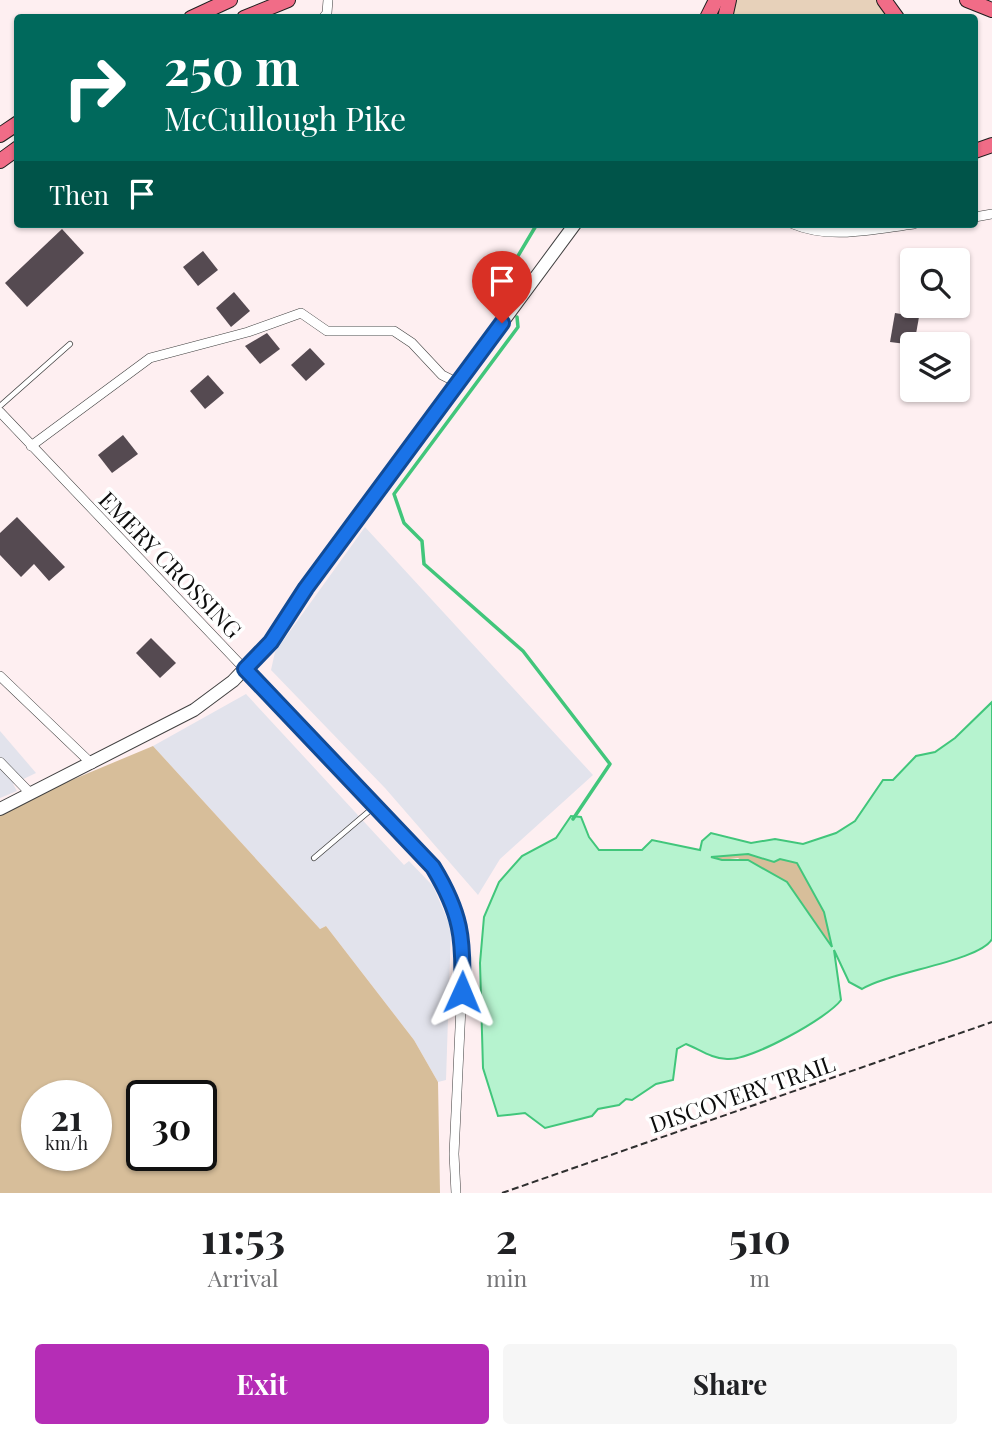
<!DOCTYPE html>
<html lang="en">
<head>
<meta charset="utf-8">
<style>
	body { margin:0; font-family:"Playfair Display",serif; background:#f6f6f6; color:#202124; height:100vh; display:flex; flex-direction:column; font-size:26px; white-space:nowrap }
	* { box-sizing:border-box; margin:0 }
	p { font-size:23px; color:#757577 }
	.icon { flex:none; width:38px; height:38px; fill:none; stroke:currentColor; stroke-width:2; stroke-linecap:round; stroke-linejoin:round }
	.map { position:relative; height:1193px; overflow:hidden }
	.drawer { display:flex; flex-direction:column; background:#fff; flex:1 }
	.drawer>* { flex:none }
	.top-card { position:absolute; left:14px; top:14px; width:964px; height:214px; border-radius:7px; box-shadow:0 2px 5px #0004; background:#00695c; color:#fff; overflow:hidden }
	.tools { position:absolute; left:900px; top:248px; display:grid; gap:14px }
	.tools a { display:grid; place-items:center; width:70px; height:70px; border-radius:7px; background:#fff; box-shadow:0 2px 5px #0004; font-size:35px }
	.speed { position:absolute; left:21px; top:1080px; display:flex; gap:14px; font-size:35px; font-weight:700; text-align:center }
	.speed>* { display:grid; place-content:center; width:91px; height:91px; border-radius:50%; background:#fff; box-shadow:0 2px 5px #0004; line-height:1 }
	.speed small { font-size:18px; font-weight:400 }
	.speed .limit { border:4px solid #111; border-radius:10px; background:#fff; color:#111 }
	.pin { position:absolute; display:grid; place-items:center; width:60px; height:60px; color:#fff; margin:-72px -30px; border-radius:50% 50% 50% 0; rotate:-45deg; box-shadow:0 0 7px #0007 }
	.pin .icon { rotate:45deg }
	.me { position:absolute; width:77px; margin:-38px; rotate:1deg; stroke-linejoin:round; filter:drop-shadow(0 0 5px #0008) }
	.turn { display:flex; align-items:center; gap:24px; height:147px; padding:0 35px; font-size:32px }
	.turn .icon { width:91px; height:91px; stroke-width:2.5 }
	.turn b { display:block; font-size:49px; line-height:60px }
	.then { display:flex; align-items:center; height:66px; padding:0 35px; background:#0003; gap:14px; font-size:26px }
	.eta { display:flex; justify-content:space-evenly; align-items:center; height:119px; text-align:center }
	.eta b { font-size:42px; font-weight:700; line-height:49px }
	.button { display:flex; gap:14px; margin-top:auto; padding:14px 35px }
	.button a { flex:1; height:80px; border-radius:7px; background:#b52db6; color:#fff; font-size:28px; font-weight:700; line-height:80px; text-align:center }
	.button a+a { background:#f6f6f6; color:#202124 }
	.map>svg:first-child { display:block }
	.industrial { fill:#e2e3ec }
	.green { fill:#e7d1ba }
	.forest { fill:#d7be9a; fill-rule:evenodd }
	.water { fill:#b6f3cf; stroke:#41c67b; stroke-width:2; fill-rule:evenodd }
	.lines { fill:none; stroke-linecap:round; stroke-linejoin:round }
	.stream { stroke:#41c67b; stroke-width:3.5 }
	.building { fill:#554a51 }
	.service-casing { stroke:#404040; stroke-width:6 }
	.minor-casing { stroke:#404040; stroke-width:10 }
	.tertiary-casing { stroke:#404040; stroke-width:14 }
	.primary-casing { stroke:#1e1e1e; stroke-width:16 }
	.path { stroke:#2f2f2f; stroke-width:2; stroke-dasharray:7 3.5; stroke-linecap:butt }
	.service { stroke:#fff; stroke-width:4.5 }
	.minor { stroke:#fff; stroke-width:9 }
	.tertiary { stroke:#fff; stroke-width:12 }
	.primary { stroke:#f16c87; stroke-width:14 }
	.route-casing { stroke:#114b97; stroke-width:18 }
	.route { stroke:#1a73e8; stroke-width:12 }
	.labels { text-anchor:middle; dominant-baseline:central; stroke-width:7; stroke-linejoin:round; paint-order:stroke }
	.street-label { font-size:23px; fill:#0d0d0d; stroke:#fff }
</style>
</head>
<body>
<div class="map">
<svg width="992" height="1193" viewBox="0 0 992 1193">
	<rect width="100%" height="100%" fill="#feeff1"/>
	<g class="industrial">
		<polygon points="365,527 593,775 500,859 478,895 385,788 271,670 275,652"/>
		<polygon points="246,694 404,865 409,861 433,886 451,928 446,1080 438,1082 414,1040 326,926 320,929 153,746"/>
		<polygon points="0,731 36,773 13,784 17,791 0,798"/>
	</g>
	<polygon class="green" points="735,0 878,0 892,18 730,18"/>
	<g class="forest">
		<path d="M153,746L320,929L326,926L414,1040L438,1082L440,1193H0V810ZM37,1096H96V1155H37ZM142,1096H201V1155H142Z"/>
		<polygon points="748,854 773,862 780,859 797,862 824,912 832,946 802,903 738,858 722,860 709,857"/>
	</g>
	<path class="water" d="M992,702V939C980,961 889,972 862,989L849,982L834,950L841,1000C828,1018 750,1061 727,1059C712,1059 699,1049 686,1044L677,1049L673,1080L656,1084L632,1100L626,1099L619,1105L598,1109L592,1116L545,1128L525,1113L498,1116L483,1068L480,963L484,917L499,882L522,856L556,838L571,816L581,817L589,837L599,850H642L652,840L700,850L702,841L711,833L751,843L775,839L803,844L836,833L855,821L883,780H893L916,756L935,752L955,738ZM748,854L774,862L780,859L797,863L824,912L832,947L787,882L748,860H722L711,857Z"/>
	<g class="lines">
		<g class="stream">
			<polyline points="515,291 512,266 537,224"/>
			<polyline points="517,317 518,327 394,494 404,523 422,541 424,564 523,651 610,764 573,819"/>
		</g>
	</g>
	<g class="building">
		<polygon points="62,229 84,253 27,307 5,283"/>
		<polygon points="203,251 218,270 198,286 183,267"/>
		<polygon points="234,292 250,311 231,327 216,308"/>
		<polygon points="895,313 919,317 914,345 890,342"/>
		<polygon points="267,333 280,349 260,364 245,346"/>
		<polygon points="310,348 325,364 306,381 291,365"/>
		<polygon points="208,375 224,393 205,409 190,391"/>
		<polygon points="123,435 138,454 112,473 98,455"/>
		<polygon points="17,517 65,567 49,581 34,564 21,577 0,555 0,533"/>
		<polygon points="151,638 176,663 160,678 136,653"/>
	</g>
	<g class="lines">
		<defs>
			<g id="service">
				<polyline points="0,406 70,344"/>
				<polyline points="314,858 374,807"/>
			</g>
			<g id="minor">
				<polyline points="323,18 327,13 328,0"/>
				<polyline points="975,217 992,214"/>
				<path d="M793,224C830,240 875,229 914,224"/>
				<polyline points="0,412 433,867 453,900 460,928 463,965 454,1154 456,1193"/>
				<polyline points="31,446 150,358 248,332 301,313 327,331 394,331 412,343 442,375 458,383"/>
				<polyline points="0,676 92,764"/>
				<polyline points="0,762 31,794"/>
			</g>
			<polyline id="tertiary" points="0,809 194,710 233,681 270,642 306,588 575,224"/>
			<g id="primary">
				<polyline points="884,0 897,18"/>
				<polyline points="967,0 992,10"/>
				<polyline points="191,18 230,0"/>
				<polyline points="244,18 288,0"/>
				<polyline points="707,18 716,0"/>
				<polyline points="725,18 729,0"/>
				<polyline points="0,135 18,123"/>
				<polyline points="975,151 992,145"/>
				<polyline points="0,161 18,148"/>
			</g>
		</defs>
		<use href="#service" class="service-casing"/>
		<use href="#minor" class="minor-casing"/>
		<use href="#tertiary" class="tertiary-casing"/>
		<use href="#primary" class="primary-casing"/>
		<polyline class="path" points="502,1193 992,1022"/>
		<use href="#service" class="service"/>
		<use href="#minor" class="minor"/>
		<use href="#tertiary" class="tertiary"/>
		<use href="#primary" class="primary"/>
	</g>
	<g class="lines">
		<defs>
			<path id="route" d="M462,992C464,938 461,913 433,867L245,669L271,642L306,588L502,323"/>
		</defs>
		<use href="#route" class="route-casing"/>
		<use href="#route" class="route"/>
	</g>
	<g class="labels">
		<g class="street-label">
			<text transform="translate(171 564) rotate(46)">EMERY CROSSING</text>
			<text transform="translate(742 1093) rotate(-19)">DISCOVERY TRAIL</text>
		</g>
	</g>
</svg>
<div class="tools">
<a><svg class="icon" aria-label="search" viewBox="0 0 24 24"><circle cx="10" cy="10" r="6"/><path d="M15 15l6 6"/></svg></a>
<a><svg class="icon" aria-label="layers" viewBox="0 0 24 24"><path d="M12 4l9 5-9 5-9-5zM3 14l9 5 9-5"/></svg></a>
</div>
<div class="speed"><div>21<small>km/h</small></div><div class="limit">30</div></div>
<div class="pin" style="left:502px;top:323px;background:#d93025"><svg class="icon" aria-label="arrive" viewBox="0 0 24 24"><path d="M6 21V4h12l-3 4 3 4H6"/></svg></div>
<svg class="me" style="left:462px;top:992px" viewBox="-20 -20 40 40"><path d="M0-17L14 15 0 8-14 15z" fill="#1a73e8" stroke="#fff" stroke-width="4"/></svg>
<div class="top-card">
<div class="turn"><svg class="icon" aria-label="right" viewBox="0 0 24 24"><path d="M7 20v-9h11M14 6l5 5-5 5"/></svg><div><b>250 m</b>McCullough Pike</div></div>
<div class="then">Then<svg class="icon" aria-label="arrive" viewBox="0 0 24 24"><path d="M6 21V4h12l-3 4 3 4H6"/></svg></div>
</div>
</div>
<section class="drawer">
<div class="eta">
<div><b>11:53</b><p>Arrival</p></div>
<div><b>2</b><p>min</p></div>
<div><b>510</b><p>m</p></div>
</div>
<div class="button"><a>Exit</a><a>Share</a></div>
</section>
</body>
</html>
